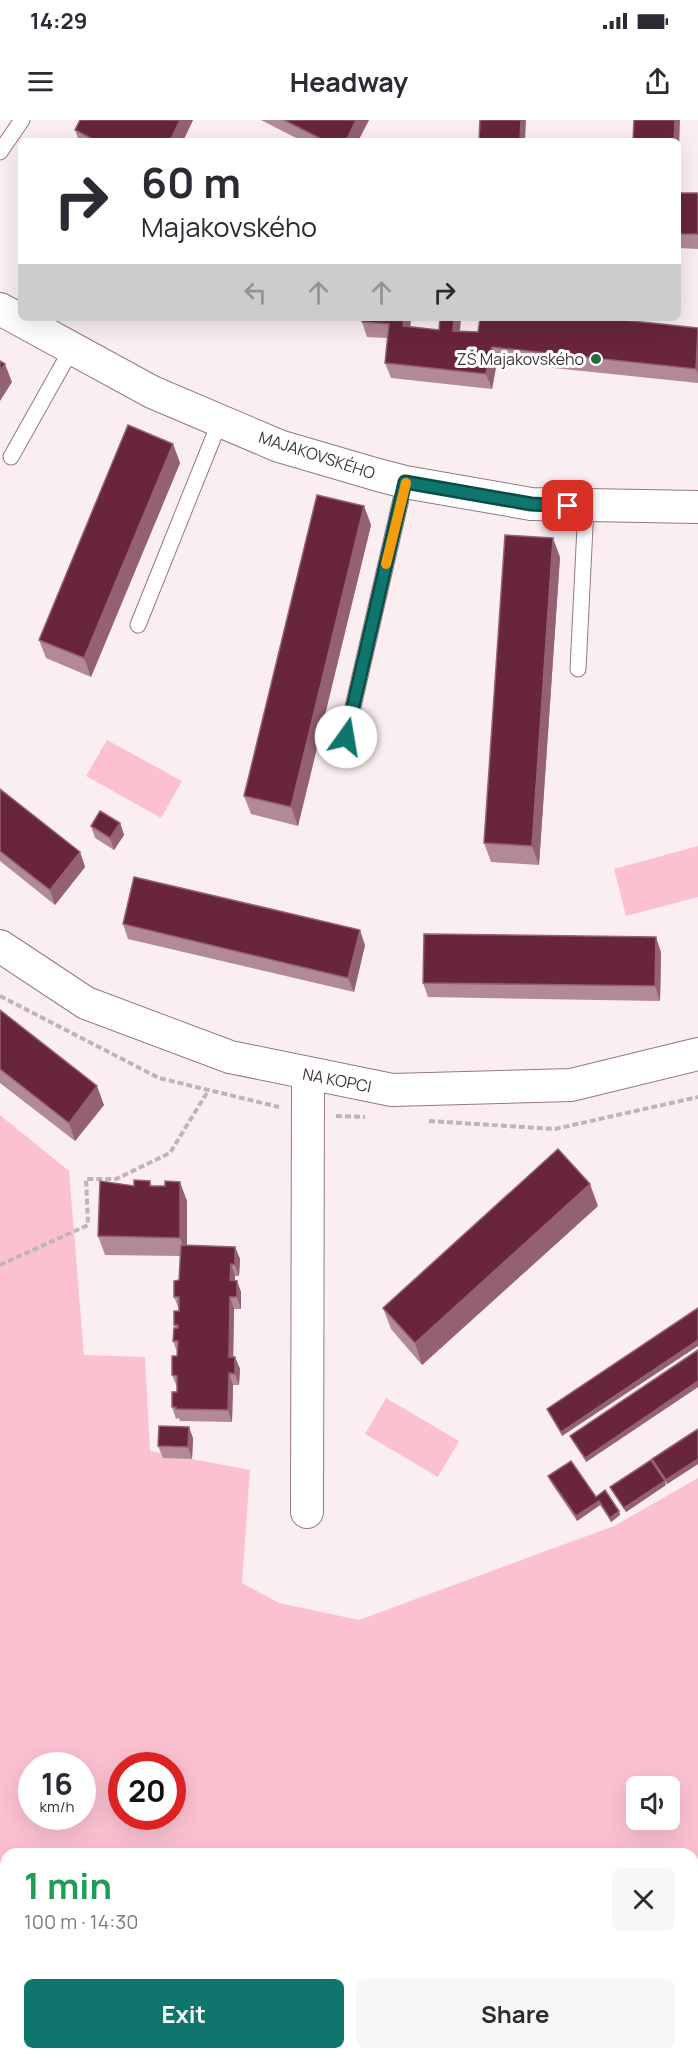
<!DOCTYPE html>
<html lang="en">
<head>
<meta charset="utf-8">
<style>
	body { margin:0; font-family:Manrope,sans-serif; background:#f7f7f7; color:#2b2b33; height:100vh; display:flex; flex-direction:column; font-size:22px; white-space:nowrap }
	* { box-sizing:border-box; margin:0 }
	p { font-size:20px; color:#7c7c81 }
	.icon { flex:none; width:33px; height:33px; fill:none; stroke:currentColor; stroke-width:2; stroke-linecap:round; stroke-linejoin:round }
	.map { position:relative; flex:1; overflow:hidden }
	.details { position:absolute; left:0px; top:1728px; width:699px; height:212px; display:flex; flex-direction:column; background:#fff; border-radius:18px 18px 0 0; box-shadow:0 6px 24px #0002 }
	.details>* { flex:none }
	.guide { position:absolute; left:18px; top:18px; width:663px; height:183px; border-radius:9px; box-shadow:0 6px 24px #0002; background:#fff; color:#2b2b33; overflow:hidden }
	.fabs { position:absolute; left:626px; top:1656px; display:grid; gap:12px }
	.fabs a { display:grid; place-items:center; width:54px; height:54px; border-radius:9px; background:#fff; box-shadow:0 6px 24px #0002; font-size:30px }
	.speed { position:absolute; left:18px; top:1632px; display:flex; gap:12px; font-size:30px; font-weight:700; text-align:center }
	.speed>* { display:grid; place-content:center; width:78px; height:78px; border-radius:50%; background:#fff; box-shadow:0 6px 24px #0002; line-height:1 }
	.speed small { font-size:15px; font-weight:400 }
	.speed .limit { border:9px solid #d22; background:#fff; color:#111 }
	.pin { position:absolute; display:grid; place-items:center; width:51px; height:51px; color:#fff; margin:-26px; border-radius:12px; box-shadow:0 3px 9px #0006 }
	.me { position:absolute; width:66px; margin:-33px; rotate:13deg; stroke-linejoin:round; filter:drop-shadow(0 0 4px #0008) }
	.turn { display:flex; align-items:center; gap:21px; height:126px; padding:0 24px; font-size:27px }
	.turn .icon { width:78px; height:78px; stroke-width:2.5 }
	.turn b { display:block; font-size:42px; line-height:51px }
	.lanes { display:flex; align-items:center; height:57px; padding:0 24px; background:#0003; justify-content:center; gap:30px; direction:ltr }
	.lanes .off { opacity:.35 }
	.round { display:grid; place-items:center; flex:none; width:63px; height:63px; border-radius:9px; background:#f7f7f7 }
	.summary { display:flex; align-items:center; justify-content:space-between; height:102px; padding:0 24px }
	h1 { font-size:36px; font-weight:700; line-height:45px; color:#1e9e55 }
	.cta { display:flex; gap:12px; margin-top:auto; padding:12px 24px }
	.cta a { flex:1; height:69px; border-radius:9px; background:#0f766e; color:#fff; font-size:24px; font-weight:700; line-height:69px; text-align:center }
	.cta a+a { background:#f7f7f7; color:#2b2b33 }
	.status { display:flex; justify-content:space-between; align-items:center; height:42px; padding:0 30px; background:#fff; direction:ltr }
	.status svg { height:16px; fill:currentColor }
	header { display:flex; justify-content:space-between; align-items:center; height:78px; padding:0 24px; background:#fff; font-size:27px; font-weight:700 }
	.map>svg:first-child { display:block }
	.green { fill:#fcc1d1; fill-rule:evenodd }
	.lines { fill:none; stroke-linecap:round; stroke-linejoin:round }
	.service-casing { stroke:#957880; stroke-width:17 }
	.minor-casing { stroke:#957880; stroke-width:34 }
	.path { stroke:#c1b4b7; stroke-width:4; stroke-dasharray:6 3; stroke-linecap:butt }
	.service { stroke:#fff; stroke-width:15 }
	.minor { stroke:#fff; stroke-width:32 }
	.wall { fill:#b28a97 }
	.shaded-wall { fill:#946173 }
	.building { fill:#68253d; stroke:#946173; stroke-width:1.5 }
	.route-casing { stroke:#0a4d48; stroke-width:15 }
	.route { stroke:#0f766e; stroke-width:10 }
	.slow { stroke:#f59e0b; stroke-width:10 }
	.poi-dot { fill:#216b39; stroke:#fff; stroke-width:2 }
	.labels { text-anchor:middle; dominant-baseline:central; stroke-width:6; stroke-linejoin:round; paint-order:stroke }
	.poi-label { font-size:16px; fill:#423538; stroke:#fff; text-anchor:end }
	.street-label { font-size:16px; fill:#423538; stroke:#fff }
</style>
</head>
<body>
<div class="status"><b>14:29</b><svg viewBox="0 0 49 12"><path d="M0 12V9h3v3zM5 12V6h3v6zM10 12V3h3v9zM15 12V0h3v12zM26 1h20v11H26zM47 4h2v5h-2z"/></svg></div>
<header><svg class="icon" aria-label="menu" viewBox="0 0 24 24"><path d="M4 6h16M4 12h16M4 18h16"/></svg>Headway<svg class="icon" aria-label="share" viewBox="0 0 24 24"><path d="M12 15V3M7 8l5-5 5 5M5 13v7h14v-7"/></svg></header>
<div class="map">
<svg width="698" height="1939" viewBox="0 0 698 1939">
	<rect width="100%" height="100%" fill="#fbeef1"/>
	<g class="green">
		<polygon points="107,620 182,661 161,698 86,656"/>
		<polygon points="698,726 698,777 626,796 614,749"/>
		<path d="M0,995L69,1051L84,1235L145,1237L150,1331L250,1350L242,1463L279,1483L359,1500L614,1406L698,1358V1772L693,1773V1734H6V1858L0,1854ZM32,1646H82V1696H32ZM122,1646H172V1696H122ZM636,1666H669V1700H636Z"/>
		<polygon points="386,1278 459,1321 438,1357 365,1314"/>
	</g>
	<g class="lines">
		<defs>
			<g id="service">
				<polyline points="0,32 22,0"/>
				<polyline points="11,337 71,230"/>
				<polyline points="138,505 220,301"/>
				<polyline points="578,549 586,386"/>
				<polyline points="346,617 405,362"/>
				<polyline points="693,1815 698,1806"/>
				<polyline points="668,1939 669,1934"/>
			</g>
			<g id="minor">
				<polyline points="0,189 152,272 279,326 378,355 405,362 531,384 698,387"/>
				<polyline points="0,826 86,883 230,937 392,970 571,965 698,934"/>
				<polyline points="307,1392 308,955"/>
			</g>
		</defs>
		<use href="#service" class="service-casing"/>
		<use href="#minor" class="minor-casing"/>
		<g class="path">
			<polyline points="0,876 159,958 279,987"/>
			<polyline points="336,996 365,997"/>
			<polyline points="429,1001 555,1009 698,977"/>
			<polyline points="0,1145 88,1105 86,1059 116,1059 170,1033 208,971"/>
			<polyline points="693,1782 698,1781"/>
			<polyline points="0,1872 6,1876"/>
			<polyline points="312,1939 312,1934"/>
		</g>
		<use href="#service" class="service"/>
		<use href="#minor" class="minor"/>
	</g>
	<g class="wall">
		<polygon points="80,0 193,0 183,21 79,21 75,10"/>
		<polygon points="261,0 369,0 358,21 302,21"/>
		<polygon points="678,73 698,73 698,129 678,128"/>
		<polygon points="411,198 410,207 439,210 440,198 461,198 460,211 698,220 698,263 497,242 492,269 391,258 385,243 387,218 367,217 362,202"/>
		<polygon points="173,324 180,343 91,557 46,538 39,520"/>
		<polygon points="364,386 371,405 298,706 251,694 244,676"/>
		<polygon points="560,437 539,745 491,742 484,723"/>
		<polygon points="0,669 80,732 85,747 55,785 0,741"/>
		<polygon points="120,703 124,715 114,730 95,718 91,706"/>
		<polygon points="123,804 365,825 354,872 128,819"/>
		<polygon points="661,832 660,881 428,877 423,863"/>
		<polygon points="0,890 104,985 75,1021 0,963"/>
		<polygon points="150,1061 152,1066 187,1081 187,1125 235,1127 240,1139 239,1156 235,1156 235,1161 237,1161 241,1172 241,1189 234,1189 233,1237 235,1237 240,1249 239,1265 233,1265 232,1302 180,1301 179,1298 176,1299 172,1287 177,1272 177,1267 172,1255 177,1236 177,1232 173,1221 175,1208 174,1205 179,1189 174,1177 179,1160 180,1136 105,1135 98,1116"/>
		<polygon points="598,1086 422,1245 391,1209 383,1188"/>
		<polygon points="698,1188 562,1316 549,1293 547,1289"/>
		<polygon points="698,1230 698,1267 586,1342 572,1320 570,1316"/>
		<polygon points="698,1309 698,1344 667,1364 653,1344 652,1339"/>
		<polygon points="193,1318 192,1339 163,1338 158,1326"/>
		<polygon points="548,1356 596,1377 619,1391 620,1395 611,1402 600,1385 577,1401 550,1361"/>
		<polygon points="666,1365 626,1392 612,1371 610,1367"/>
	</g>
	<g class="shaded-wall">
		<polygon points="180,0 193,0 183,21 170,21"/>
		<polygon points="356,0 369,0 358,21 346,21"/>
		<polygon points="521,0 526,0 525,21 520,21"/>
		<polygon points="675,0 680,0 678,58 678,21 674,21"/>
		<polygon points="404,198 411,198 409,221 403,206"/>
		<polygon points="454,198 461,198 458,226 453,211"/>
		<polygon points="698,220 698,255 696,249"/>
		<polygon points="492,227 497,242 492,269 486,254"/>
		<polygon points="5,244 12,262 0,281 0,251"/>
		<polygon points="173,324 180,343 91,557 84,538"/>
		<polygon points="364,386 371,405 298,706 291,687"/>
		<polygon points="553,418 560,437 539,745 532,726"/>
		<polygon points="120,703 124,715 114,730 110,718"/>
		<polygon points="80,732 85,747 55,785 50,770"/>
		<polygon points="360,810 365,825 354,872 348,858"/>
		<polygon points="656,817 661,832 660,881 655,866"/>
		<polygon points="97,966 104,985 75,1021 69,1003"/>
		<polygon points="180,1062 187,1081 187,1136 180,1118"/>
		<polygon points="590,1064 598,1086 422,1245 415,1223"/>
		<polygon points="235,1127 240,1139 239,1156 235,1145"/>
		<polygon points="231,1144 235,1156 235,1172 230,1160"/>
		<polygon points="237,1161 241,1172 241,1189 237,1177"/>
		<polygon points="230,1177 234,1189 233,1249 229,1237"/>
		<polygon points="698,1220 698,1226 562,1316 561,1312"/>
		<polygon points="235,1237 240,1249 239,1265 235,1254"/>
		<polygon points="229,1253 233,1265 232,1302 228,1290"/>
		<polygon points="698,1261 698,1267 586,1342 585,1338"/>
		<polygon points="189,1307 193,1318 192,1339 188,1327"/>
		<polygon points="698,1339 698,1344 667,1364 666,1360"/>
		<polygon points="665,1361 666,1365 626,1392 624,1388"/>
		<polygon points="599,1381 600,1385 577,1401 576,1396"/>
		<polygon points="619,1391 620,1395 611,1402 610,1398"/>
	</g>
	<g class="building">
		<polygon points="80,0 180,0 170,21 96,21 75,10"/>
		<polygon points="284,0 356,0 346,21 325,21"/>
		<polygon points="480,0 521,0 520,21 479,21"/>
		<polygon points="634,0 675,0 674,21 633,21"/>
		<rect x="678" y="73" width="20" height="41"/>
		<polygon points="362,198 404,198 403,206 439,210 440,198 454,198 453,211 478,212 480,198 605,198 698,208 696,249 492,227 486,254 385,243 389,204 362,202"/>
		<polygon points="0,241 5,244 0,251"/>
		<polygon points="128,305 173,324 84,538 39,520"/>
		<polygon points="317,375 364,386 291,687 244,676"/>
		<polygon points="505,415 553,418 532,726 484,723"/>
		<polygon points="0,669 80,732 50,770 0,731"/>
		<polygon points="100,691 120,703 110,718 91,706"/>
		<polygon points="134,757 360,810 348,858 123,804"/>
		<polygon points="424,814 656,817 655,866 423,863"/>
		<polygon points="0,890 97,966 69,1003 0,949"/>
		<polygon points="558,1029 590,1064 415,1223 383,1188"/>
		<polygon points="134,1060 150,1061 150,1066 165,1066 165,1061 180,1062 180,1118 98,1116 100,1061 134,1066"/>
		<polygon points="181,1125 235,1127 235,1145 231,1144 230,1160 237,1161 237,1177 230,1177 229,1237 235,1237 235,1254 229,1253 228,1290 176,1289 176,1287 172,1287 172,1272 177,1272 177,1256 172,1255 172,1236 177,1236 178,1221 173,1221 174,1208 178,1208 178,1205 174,1205 174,1191 179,1191 179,1177 174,1177 174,1161 179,1160"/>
		<polygon points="698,1188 698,1220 561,1312 547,1289"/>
		<polygon points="698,1230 698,1261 585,1338 570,1316"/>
		<polygon points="159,1306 189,1307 188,1327 158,1326"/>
		<polygon points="698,1309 698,1339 666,1360 652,1339"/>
		<polygon points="651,1340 665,1361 624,1388 610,1367"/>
		<polygon points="571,1341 596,1377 605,1370 619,1391 610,1398 599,1381 576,1396 548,1356"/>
	</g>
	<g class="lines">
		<defs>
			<polyline id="route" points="346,617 405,362 531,384 568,386"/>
		</defs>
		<use href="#route" class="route-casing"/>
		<use href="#route" class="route"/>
		<polyline class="slow" points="386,444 406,363"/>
	</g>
	<circle class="poi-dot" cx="596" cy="239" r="6"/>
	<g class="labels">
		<g class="poi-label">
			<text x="584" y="239">ZŠ Majakovského</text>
		</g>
		<g class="street-label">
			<text transform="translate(317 335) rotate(18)">MAJAKOVSKÉHO</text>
			<text transform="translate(337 960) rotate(11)">NA KOPCI</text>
		</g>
	</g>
</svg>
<div class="fabs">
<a><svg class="icon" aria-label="sound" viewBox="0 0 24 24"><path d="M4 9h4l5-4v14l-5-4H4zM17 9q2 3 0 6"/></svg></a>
</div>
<div class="speed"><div>16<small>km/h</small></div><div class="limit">20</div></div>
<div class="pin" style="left:568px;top:386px;background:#d93025"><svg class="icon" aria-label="arrive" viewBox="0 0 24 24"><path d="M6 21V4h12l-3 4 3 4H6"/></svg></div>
<svg class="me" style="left:346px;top:617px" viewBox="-20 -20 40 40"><circle r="19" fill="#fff"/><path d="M0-13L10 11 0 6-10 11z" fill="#0f766e"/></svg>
<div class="guide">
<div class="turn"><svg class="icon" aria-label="right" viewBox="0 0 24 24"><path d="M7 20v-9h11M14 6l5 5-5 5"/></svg><div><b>60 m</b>Majakovského</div></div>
<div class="lanes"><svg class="icon off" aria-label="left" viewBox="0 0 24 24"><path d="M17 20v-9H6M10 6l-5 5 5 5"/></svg><svg class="icon off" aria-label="ahead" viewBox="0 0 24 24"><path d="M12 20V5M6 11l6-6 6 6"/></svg><svg class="icon off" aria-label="ahead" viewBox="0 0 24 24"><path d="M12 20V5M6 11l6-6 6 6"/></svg><svg class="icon" aria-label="right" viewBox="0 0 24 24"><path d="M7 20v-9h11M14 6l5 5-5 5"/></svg></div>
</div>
<section class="details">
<div class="summary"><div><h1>1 min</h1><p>100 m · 14:30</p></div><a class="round"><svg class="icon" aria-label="close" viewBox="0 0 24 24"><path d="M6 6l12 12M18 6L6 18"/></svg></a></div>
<div class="cta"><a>Exit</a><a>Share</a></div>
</section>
</div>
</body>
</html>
